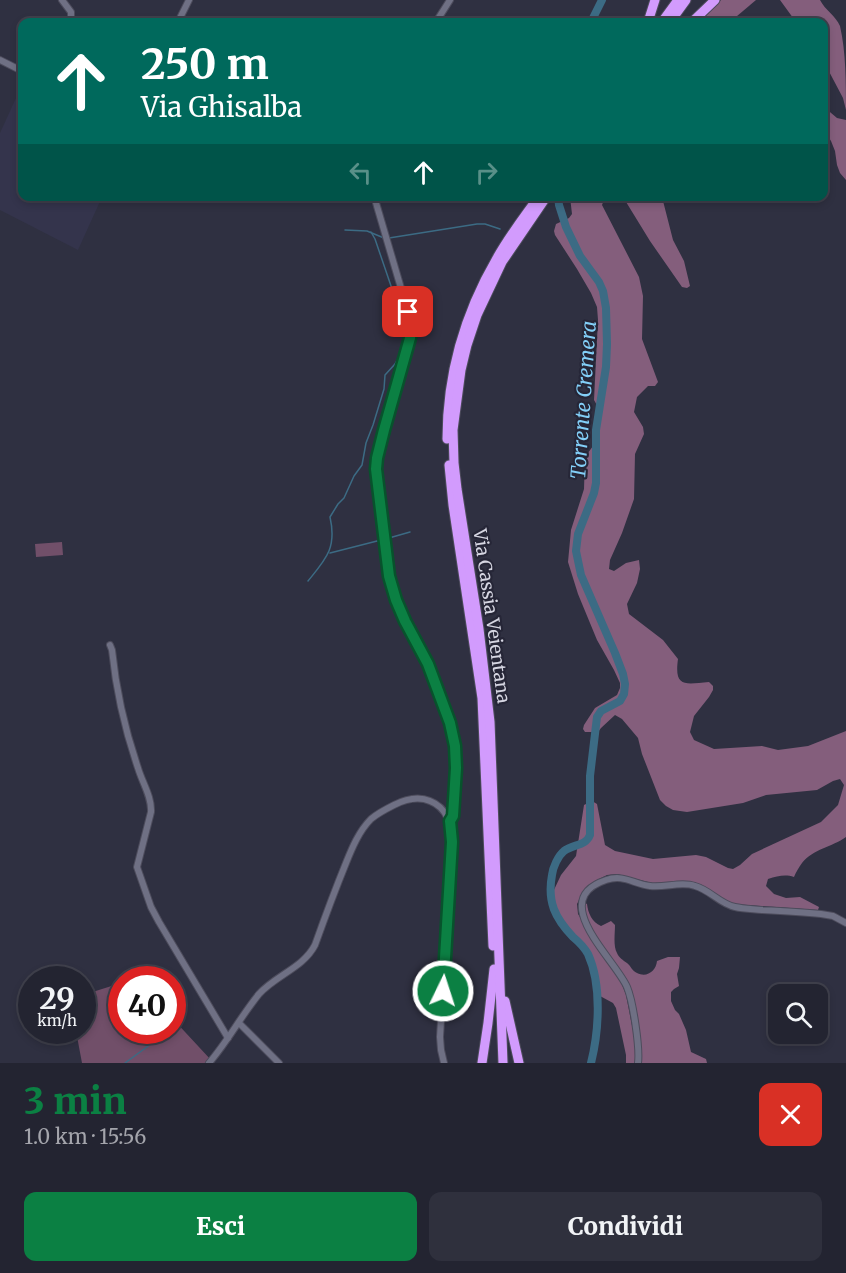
<!DOCTYPE html>
<html lang="it">
<head>
<meta charset="utf-8">
<style>
	body { margin:0; font-family:Merriweather,serif; background:#2f303d; color:#f1f3f6; height:100vh; display:flex; flex-direction:column; font-size:22px; white-space:nowrap }
	* { box-sizing:border-box; margin:0 }
	p { font-size:20px; color:#a3a4ab }
	.icon { flex:none; width:33px; height:33px; fill:none; stroke:currentColor; stroke-width:2; stroke-linecap:round; stroke-linejoin:round }
	.map { position:relative; height:1063px; overflow:hidden }
	.panel { display:flex; flex-direction:column; background:#232431; flex:1 }
	.panel>* { flex:none }
	.guide { position:absolute; left:18px; top:18px; width:810px; height:183px; border-radius:12px; box-shadow:0 3px 9px #0003,0 0 0 2px #40414d; background:#00695c; color:#fff; overflow:hidden }
	.buttons { position:absolute; left:768px; top:984px; display:grid; gap:12px }
	.buttons a { display:grid; place-items:center; width:60px; height:60px; border-radius:12px; background:#232431; box-shadow:0 3px 9px #0003,0 0 0 2px #40414d; font-size:30px }
	.speed { position:absolute; left:18px; top:966px; display:flex; gap:12px; font-size:30px; font-weight:700; text-align:center }
	.speed>* { display:grid; place-content:center; width:78px; height:78px; border-radius:50%; background:#232431; box-shadow:0 3px 9px #0003,0 0 0 2px #40414d; line-height:1 }
	.speed small { font-size:15px; font-weight:400 }
	.speed .limit { border:9px solid #d22; background:#fff; color:#111 }
	.pin { position:absolute; display:grid; place-items:center; width:51px; height:51px; color:#fff; margin:-26px; border-radius:12px; box-shadow:0 3px 9px #0006 }
	.me { position:absolute; width:66px; margin:-33px; rotate:4deg; stroke-linejoin:round; filter:drop-shadow(0 0 4px #0008) }
	.turn { display:flex; align-items:center; gap:21px; height:126px; padding:0 24px; font-size:27px }
	.turn .icon { width:78px; height:78px; stroke-width:2.5 }
	.turn b { display:block; font-size:42px; line-height:51px }
	.lanes { display:flex; align-items:center; height:57px; padding:0 24px; background:#0003; justify-content:center; gap:30px; direction:ltr }
	.lanes .off { opacity:.35 }
	.round { display:grid; place-items:center; flex:none; width:63px; height:63px; border-radius:12px; background:#2f303d }
	.headline { display:flex; align-items:center; justify-content:space-between; height:102px; padding:0 24px }
	h1 { font-size:36px; font-weight:800; line-height:45px; color:#0b8043 }
	.action { display:flex; gap:12px; margin-top:auto; padding:12px 24px }
	.action a { flex:1; height:69px; border-radius:12px; background:#0b8043; color:#fff; font-size:24px; font-weight:800; line-height:69px; text-align:center }
	.action a+a { background:#2f303d; color:#f1f3f6 }
	.map>svg:first-child { display:block }
	.built { fill:#34344c }
	.green { fill:#714f69 }
	.forest { fill:#845e7c }
	.lines { fill:none; stroke-linecap:round; stroke-linejoin:round }
	.stream { stroke:#3c6b84; stroke-width:1.5 }
	.river { stroke:#3c6b84; stroke-width:8 }
	.minor-casing { stroke:#4d4c5c; stroke-width:8 }
	.highway-casing { stroke:#4d4c5c; stroke-width:11 }
	.minor { stroke:#6f7084; stroke-width:6 }
	.highway { stroke:#d29bfd; stroke-width:9 }
	.route-casing { stroke:#07532c; stroke-width:15 }
	.route { stroke:#0b8043; stroke-width:10 }
	.labels { text-anchor:middle; dominant-baseline:central; stroke-width:4.5; stroke-linejoin:round; paint-order:stroke }
	.street-label { font-size:18px; fill:#d6d6e2; stroke:#262637 }
	.water-label { font-size:20px; font-style:italic; fill:#83cff8; stroke:#262637 }
</style>
</head>
<body>
<div class="map">
<svg width="846" height="1063" viewBox="0 0 846 1063">
	<rect width="100%" height="100%" fill="#2f3041"/>
	<polygon class="built" points="22,85 22,196 102,197 78,250 0,210 0,133"/>
	<g class="green">
		<polygon points="62,542 63,555 36,557 35,544"/>
		<polygon points="121,983 122,1030 172,1030 173,1019 211,1060 209,1063 82,1063 76,1031 82,1030 83,995"/>
	</g>
	<g class="forest">
		<polygon points="721,0 756,0 730,22 700,22"/>
		<path d="M780,0H820C825,10 836,16 840,26C846,52 846,83 846,110L843,98L824,62V22H796Z"/>
		<polygon points="824,107 837,118 846,120 846,180 840,173 837,165 835,151 831,141 824,130"/>
		<path d="M570,197H605L602,205L639,277L643,296L642,339L658,382L655,386H648L637,397L634,412L643,427L644,434L635,454L634,499L622,533L610,560L609,569L614,571L626,563L639,560L640,569L637,583L627,604L629,614L663,640L678,659C674,688 685,684 709,682L713,686V690L709,697L694,716L690,732L694,740L714,749L762,746L778,750L808,746L846,731V837C832,847 813,849 802,863C799,867 796,872 794,877C785,874 778,876 768,879L766,886L774,894L786,898L800,897L819,907L818,910L734,904L719,898L702,885L692,882L652,883L617,874L607,875L595,881L584,890L577,904L578,914L621,982L626,995L635,1041V1063H626V1055L616,1008L613,1003L600,996L597,991L595,971L589,952L585,945L579,940L574,939L569,935L560,920L553,899V892L561,875L576,856L584,805L592,801L597,804L605,845L615,851L653,859L696,855L706,857L728,868L733,869L740,865L752,854L821,822L838,805L844,785L840,779L833,781L817,790L766,795L743,803L687,812L673,810L666,806L660,800L642,754L638,738L622,719L615,715L601,728L598,732H585L583,729L584,725L595,708L617,695L620,688V683L614,670L597,640L578,594L568,562L571,530L584,489L585,457L593,446L598,407L594,400L598,320L597,307L591,293L577,269L555,235L554,231L556,224L569,218L572,214Z"/>
		<polygon points="623,197 662,197 673,240 684,261 690,286 687,288 682,287 650,241"/>
		<path d="M585,903L587,904C588,913 592,922 601,926L611,921L615,925C615,933 613,946 617,953C619,958 623,960 627,963C631,966 632,971 637,973C647,978 656,971 657,961L668,957H680L679,968L677,974L679,986L674,989L671,992V1001L675,1010L679,1014L686,1030L691,1052L706,1059L707,1063H640L631,991L584,918Z"/>
	</g>
	<g class="lines">
		<g class="stream">
			<polyline points="345,230 367,231 384,238"/>
			<polyline points="389,238 477,224 485,224 500,229"/>
			<polyline points="389,538 410,532"/>
			<polyline points="330,553 381,540"/>
			<path d="M308,581C326,559 337,548 330,517L338,504L344,498L354,476L362,465L366,443L373,425L384,389L385,375L395,364L402,351L405,327L375,239L371,232"/>
			<polyline points="172,1029 178,1025"/>
			<polyline points="125,1063 170,1030"/>
		</g>
		<g class="river">
			<polyline points="591,22 602,0"/>
			<path d="M558,196L559,205L566,227L580,256L599,282L603,291L606,308L607,344L606,367L596,430V483L594,493L578,534L576,551L581,575L615,653L623,674L625,684L624,694L620,701L601,711L597,717L590,776V835C586,846 573,844 564,851C558,856 553,867 552,875C547,902 555,918 573,937C579,942 584,947 588,954C602,985 599,1031 591,1063"/>
		</g>
		<defs>
			<g id="minor">
				<polyline points="62,0 71,12 71,22"/>
				<polyline points="178,22 189,0"/>
				<polyline points="436,22 450,0"/>
				<polyline points="0,60 22,71"/>
				<path d="M374,196L408,312L411,330L377,458C376,479 379,501 382,522C385,548 387,574 396,599C404,622 419,642 429,664C439,688 453,722 456,747C458,770 455,793 453,816L450,821"/>
				<path d="M110,645L112,650C116,690 125,730 138,768C142,782 152,797 151,812L137,867L151,907L159,922L228,1038"/>
				<polyline points="239,1023 279,1063"/>
				<path d="M209,1063C228,1041 241,1016 259,994C276,975 303,968 315,945C325,917 335,890 346,863C352,848 359,831 371,819C378,813 386,809 394,805C406,799 418,796 430,801C448,808 451,825 452,842L440,1037L441,1050L444,1063"/>
				<path d="M638,1063C640,1048 633,1001 627,987C615,959 546,900 606,880C624,874 633,884 650,886C665,888 681,881 695,886C710,890 720,904 735,907C744,909 753,909 762,910C782,911 801,912 821,914L833,916L846,923"/>
			</g>
			<g id="highway">
				<polyline points="648,22 655,0"/>
				<polyline points="662,22 678,0"/>
				<polyline points="670,22 686,0"/>
				<polyline points="692,22 715,0"/>
				<path d="M447,439C447,375 465,313 497,258C509,236 525,216 539,196"/>
				<polyline points="449,465 453,505 482,698 493,946"/>
				<polyline points="505,1001 519,1063"/>
				<polyline points="482,1063 488,1023 494,969"/>
				<polyline points="503,1063 490,722 479,629 457,489 454,463 453,430 461,370 467,345 477,315 502,262 547,196"/>
			</g>
		</defs>
		<use href="#minor" class="minor-casing"/>
		<use href="#highway" class="highway-casing"/>
		<use href="#minor" class="minor"/>
		<use href="#highway" class="highway"/>
	</g>
	<g class="lines">
		<defs>
			<polyline id="route" points="408,312 411,330 410,338 384,430 377,458 376,469 389,576 396,600 405,621 428,664 450,723 455,746 456,768 453,816 450,821 452,842 443,991"/>
		</defs>
		<use href="#route" class="route-casing"/>
		<use href="#route" class="route"/>
	</g>
	<g class="labels">
		<g class="street-label">
			<text transform="translate(492 616) rotate(82)">Via Cassia Veientana</text>
		</g>
		<g class="water-label">
			<text transform="translate(583 400) rotate(-86)">Torrente Cremera</text>
		</g>
	</g>
</svg>
<div class="buttons">
<a><svg class="icon" aria-label="search" viewBox="0 0 24 24"><circle cx="10" cy="10" r="6"/><path d="M15 15l6 6"/></svg></a>
</div>
<div class="speed"><div>29<small>km/h</small></div><div class="limit">40</div></div>
<div class="pin" style="left:408px;top:312px;background:#d93025"><svg class="icon" aria-label="arrive" viewBox="0 0 24 24"><path d="M6 21V4h12l-3 4 3 4H6"/></svg></div>
<svg class="me" style="left:443px;top:991px" viewBox="-20 -20 40 40"><circle r="17" fill="#0b8043" stroke="#fff" stroke-width="3"/><path d="M0-11L8 9 0 5-8 9z" fill="#fff"/></svg>
<div class="guide">
<div class="turn"><svg class="icon" aria-label="ahead" viewBox="0 0 24 24"><path d="M12 20V5M6 11l6-6 6 6"/></svg><div><b>250 m</b>Via Ghisalba</div></div>
<div class="lanes"><svg class="icon off" aria-label="left" viewBox="0 0 24 24"><path d="M17 20v-9H6M10 6l-5 5 5 5"/></svg><svg class="icon" aria-label="ahead" viewBox="0 0 24 24"><path d="M12 20V5M6 11l6-6 6 6"/></svg><svg class="icon off" aria-label="right" viewBox="0 0 24 24"><path d="M7 20v-9h11M14 6l5 5-5 5"/></svg></div>
</div>
</div>
<section class="panel">
<div class="headline"><div><h1>3 min</h1><p>1.0 km · 15:56</p></div><a class="round" style="background:#d93025;color:#fff"><svg class="icon" aria-label="close" viewBox="0 0 24 24"><path d="M6 6l12 12M18 6L6 18"/></svg></a></div>
<div class="action"><a>Esci</a><a>Condividi</a></div>
</section>
</body>
</html>
